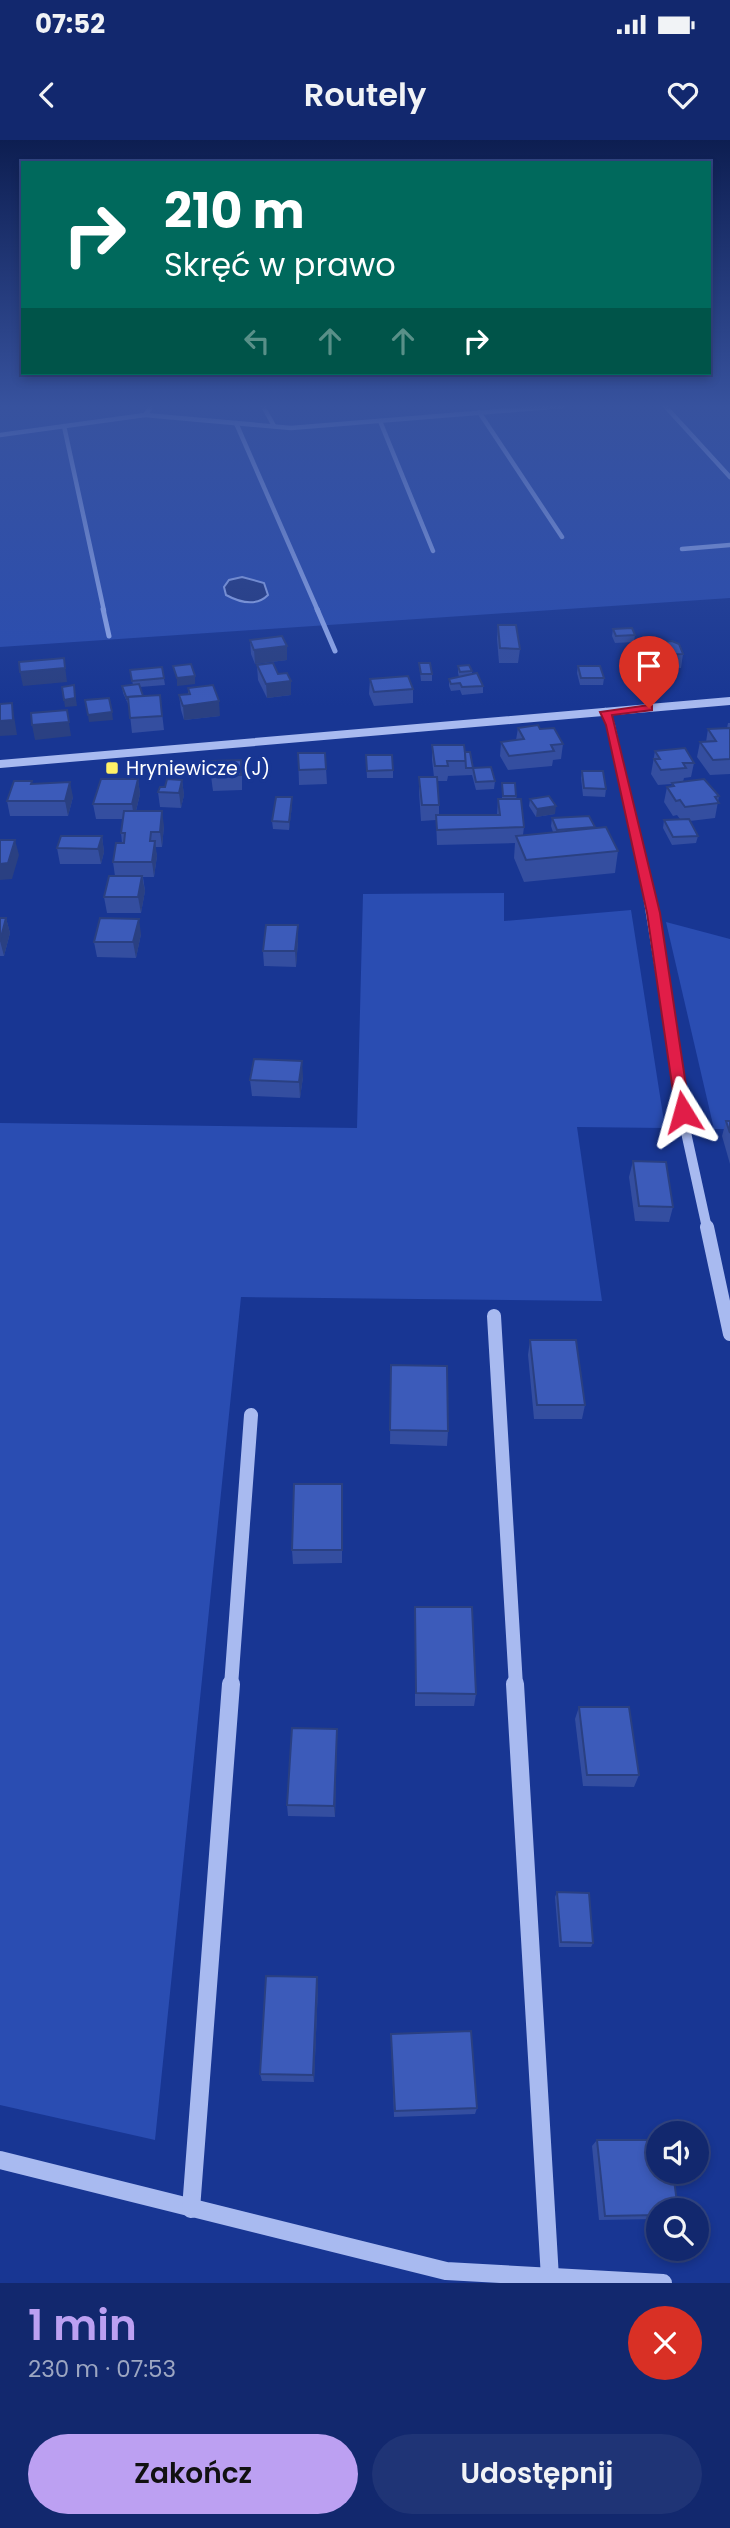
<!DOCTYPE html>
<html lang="pl">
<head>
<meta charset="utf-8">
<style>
	body { margin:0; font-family:Poppins,sans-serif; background:#1f3476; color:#f1f3f6; height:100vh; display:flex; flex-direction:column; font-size:26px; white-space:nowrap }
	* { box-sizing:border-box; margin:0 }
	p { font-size:23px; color:#9ca6c2 }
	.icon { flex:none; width:38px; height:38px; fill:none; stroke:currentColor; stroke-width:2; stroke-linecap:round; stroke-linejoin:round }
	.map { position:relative; height:2143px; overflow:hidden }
	.drawer { display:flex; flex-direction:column; background:#12286e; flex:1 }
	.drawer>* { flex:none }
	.top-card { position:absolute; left:21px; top:21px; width:690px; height:214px; border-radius:0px; box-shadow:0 4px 10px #0003,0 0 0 2px #314481; background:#00695c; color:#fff; overflow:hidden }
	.fabs { position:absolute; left:646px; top:1981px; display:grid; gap:14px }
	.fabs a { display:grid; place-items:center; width:63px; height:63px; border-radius:50%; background:#12286e; box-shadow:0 4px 10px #0003,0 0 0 2px #314481; font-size:35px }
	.pin { position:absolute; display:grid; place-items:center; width:60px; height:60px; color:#fff; margin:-72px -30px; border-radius:50% 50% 50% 0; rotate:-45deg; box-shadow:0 0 7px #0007 }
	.pin .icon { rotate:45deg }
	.me { position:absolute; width:77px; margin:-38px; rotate:352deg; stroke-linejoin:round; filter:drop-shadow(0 0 5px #0008) }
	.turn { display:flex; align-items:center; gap:24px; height:147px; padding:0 28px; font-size:32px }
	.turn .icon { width:91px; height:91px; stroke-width:2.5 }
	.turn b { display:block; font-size:49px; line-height:60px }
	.lanes { display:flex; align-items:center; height:66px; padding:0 28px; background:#0003; justify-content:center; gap:35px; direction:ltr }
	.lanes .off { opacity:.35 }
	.round { display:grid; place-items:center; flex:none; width:74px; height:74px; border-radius:37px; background:#1f3476 }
	.head { display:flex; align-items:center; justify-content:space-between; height:119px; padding:0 28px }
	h1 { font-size:42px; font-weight:600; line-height:52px; color:#bca0f2 }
	.cta { display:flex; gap:14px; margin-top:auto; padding:14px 28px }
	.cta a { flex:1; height:80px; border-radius:42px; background:#bca0f2; color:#111; font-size:28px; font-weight:600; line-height:80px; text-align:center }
	.cta a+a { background:#1f3476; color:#f1f3f6 }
	.status { display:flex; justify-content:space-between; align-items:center; height:49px; padding:0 35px; background:#12286e; direction:ltr }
	.status svg { height:19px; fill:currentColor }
	header { display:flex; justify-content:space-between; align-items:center; height:91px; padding:0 28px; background:#12286e; font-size:32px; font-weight:600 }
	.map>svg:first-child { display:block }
	.green { fill:#2a4db2 }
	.water { fill:#233980; stroke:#9ab2f3; stroke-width:2 }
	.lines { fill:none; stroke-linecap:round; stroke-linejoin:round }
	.stream-far1 { stroke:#9ab2f3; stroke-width:4.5 }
	.stream { stroke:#9ab2f3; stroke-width:5 }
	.minor-far3 { stroke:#a8baf0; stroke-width:8 }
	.minor-far2 { stroke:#a8baf0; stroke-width:10 }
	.minor-far1 { stroke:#a8baf0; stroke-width:14 }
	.minor { stroke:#a8baf0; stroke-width:18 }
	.wall { fill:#344ea0 }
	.shaded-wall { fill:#2a4082 }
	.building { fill:#3c5bba; stroke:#2a4082; stroke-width:2 }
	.route { fill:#e11d48; stroke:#92132f; stroke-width:2 }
	.poi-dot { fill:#fff167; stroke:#183693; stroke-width:2.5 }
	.labels { text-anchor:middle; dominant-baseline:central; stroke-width:7; stroke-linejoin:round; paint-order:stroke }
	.far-poi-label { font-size:19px; fill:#fff; stroke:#183693; text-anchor:start }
</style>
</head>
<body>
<div class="status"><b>07:52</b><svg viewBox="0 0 49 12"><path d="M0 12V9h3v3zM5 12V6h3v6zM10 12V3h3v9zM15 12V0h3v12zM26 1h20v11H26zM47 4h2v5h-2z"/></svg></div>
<header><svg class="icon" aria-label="back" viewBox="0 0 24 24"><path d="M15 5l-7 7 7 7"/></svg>Routely<svg class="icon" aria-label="heart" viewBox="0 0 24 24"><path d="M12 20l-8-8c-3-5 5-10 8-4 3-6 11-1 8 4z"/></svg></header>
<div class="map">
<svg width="730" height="2143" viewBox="0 0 730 2143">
	<rect width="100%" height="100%" fill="#183693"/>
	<g class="green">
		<polygon points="0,266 730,266 730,458 0,507"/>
		<polygon points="504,753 504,781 631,770 665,988 577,987 602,1161 241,1157 155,2000 0,1965 0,983 357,988 363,754"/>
		<polygon points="666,782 730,799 730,989 714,989"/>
	</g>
	<path class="water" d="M242,437L264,443L268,455C256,467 239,462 226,455L224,447L229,440Z"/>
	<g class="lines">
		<g class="stream-far1">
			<polyline points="263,266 274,286"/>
			<polyline points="665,266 730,337"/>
			<polyline points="479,272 562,397"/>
			<polyline points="145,275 291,288 562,266"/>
			<polyline points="380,281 433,411"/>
			<polyline points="236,283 318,471"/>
			<polyline points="64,286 104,471"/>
			<polyline points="0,295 145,275 152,266"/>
			<polyline points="682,409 730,405"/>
		</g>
		<g class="stream">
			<polyline points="103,469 109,496"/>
			<polyline points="317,469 335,511"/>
		</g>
		<g class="minor-far3">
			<polyline points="605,572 611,585 645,739"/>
			<polyline points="0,624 730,561"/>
		</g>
		<polyline class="minor-far2" points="645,737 687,997 707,1088"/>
		<g class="minor-far1">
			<polyline points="707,1087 730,1194"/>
			<polyline points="494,1176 516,1546"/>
			<polyline points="231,1546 251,1275"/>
		</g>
		<g class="minor">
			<polyline points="515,1544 550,2138"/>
			<polyline points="0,2020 446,2131 663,2143"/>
			<polyline points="191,2069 231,1544"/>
		</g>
	</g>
	<g class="wall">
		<polygon points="498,485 520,509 518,523 499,523 497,499"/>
		<polygon points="613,489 635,495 634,502 615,503 612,496"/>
		<polygon points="250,500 287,506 287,520 255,524 251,514"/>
		<polygon points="634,505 683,514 681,528 637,529 632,519"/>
		<polygon points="419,523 432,534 432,541 421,541"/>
		<polygon points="257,525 278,534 291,541 291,555 267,558 258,540"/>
		<polygon points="458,526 472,531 472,534 483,546 483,553 462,555 460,550 451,551 449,546 449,539 459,537 458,533"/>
		<polygon points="578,526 604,538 603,545 580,545 577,533"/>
		<polygon points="162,527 165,545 140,547 143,556 160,555 164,590 132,593 129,566 123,553 122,546 133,545 130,530"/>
		<polygon points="370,539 413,549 413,563 374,566 369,554"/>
		<polygon points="188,548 220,576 184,580 181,570 179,555 188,554"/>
		<polygon points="728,583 730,583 730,634 710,635 697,617 700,602 706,602 708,589 727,588"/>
		<polygon points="518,588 540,589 563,604 561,619 553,620 552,626 508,630 500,616 501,602 516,600"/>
		<polygon points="432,605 465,612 473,628 495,641 494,649 476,650 472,635 448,636 447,641 437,641 439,665 439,675 497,675 498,659 502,659 502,643 516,656 524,687 523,695 553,692 551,686 552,678 595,687 595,688 618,711 615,733 524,742 514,718 515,703 437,705 436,680 421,681 419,652 419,637 434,637 432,620"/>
		<polygon points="655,611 694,623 691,637 684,638 683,642 719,656 715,678 690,681 698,696 696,703 672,705 663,688 664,680 680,679 677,675 673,676 664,662 667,647 671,647 672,644 658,645 651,634"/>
		<polygon points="298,613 325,613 327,644 299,645"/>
		<polygon points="366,615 393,630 393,638 367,638"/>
		<polygon points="582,631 606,649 605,657 583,656 581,638"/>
		<polygon points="242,634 242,650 213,651 211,636"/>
		<polygon points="138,639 140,654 136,671 164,686 162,707 155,707 157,716 154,737 143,737 145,751 141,773 107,773 104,757 115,736 113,722 122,703 121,693 123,679 96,679 93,664"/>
		<polygon points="182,640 184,655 181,668 160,667 158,652 165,647"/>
		<polygon points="32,644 73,657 68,676 10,676 7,661"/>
		<polygon points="530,659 555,674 536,677 529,666"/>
		<polygon points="292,665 289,690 273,689 272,681"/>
		<polygon points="102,696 104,712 101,724 60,724 57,708"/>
		<polygon points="0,778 6,778 10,793 4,816 0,816"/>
		<polygon points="298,785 298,801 296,827 264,826 263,811"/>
		<polygon points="141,794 136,818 97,817 94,802"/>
		<polygon points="303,937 300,958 252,956 250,940"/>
		<polygon points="726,981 730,981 730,1024 722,996"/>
		<polygon points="633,1021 673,1067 669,1082 635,1081 629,1037"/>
		<polygon points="530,1200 585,1265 582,1279 534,1279 528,1215"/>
		<polygon points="391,1225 448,1291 447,1306 390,1304"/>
		<polygon points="342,1344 342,1423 293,1424 292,1410"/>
		<polygon points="415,1467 476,1554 474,1566 415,1566"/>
		<polygon points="579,1567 639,1635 634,1647 583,1646 575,1579"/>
		<polygon points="337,1589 335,1677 288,1676 287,1665"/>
		<polygon points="557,1752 593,1803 591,1807 559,1807 555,1757"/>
		<polygon points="318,1846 314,1942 262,1941 260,1934"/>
		<polygon points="391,1894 477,1968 475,1974 394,1977"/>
		<polygon points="597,2000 658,2070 658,2079 599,2080 592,2006"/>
	</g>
	<g class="shaded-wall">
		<polygon points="287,506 287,520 255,524 254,510"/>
		<polygon points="64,518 67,542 23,546 20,532"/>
		<polygon points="195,536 195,544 177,546 177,538"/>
		<polygon points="291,541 291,555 267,558 266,544"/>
		<polygon points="74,545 77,566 65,567 64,560"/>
		<polygon points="219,561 220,576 184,580 183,566"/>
		<polygon points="12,563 17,595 0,596 0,581"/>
		<polygon points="67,570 71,596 35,600 32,585"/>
		<polygon points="112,572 113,580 89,582 88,575"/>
		<polygon points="138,639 140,654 134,679 132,664"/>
		<polygon points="182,640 184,655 181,668 179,653"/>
		<polygon points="70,642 73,657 68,676 65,661"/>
		<polygon points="292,657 292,665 289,690 289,682"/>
		<polygon points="556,666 555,674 536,677 537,669"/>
		<polygon points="162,671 164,686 162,707 160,692"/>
		<polygon points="102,696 104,712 101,724 98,709"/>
		<polygon points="15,700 19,715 12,739 0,740 0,724"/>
		<polygon points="155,701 157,716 154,737 152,722"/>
		<polygon points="142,736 145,751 141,773 138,757"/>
		<polygon points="6,778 10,793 4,816 0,801"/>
		<polygon points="139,779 141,794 136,818 133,802"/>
		<polygon points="298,785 298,801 296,827 295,811"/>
		<polygon points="302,921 303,937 300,958 299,942"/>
		<polygon points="337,1589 337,1600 335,1677 334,1666"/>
		<polygon points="317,1837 318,1846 314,1942 313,1935"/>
	</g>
	<g class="building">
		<polygon points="498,485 516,485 520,509 500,508"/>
		<polygon points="632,488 635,495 616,496 613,489"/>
		<polygon points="282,496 287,506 254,510 250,500"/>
		<polygon points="672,501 679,504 683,514 639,515 634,505"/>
		<polygon points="64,518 65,528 20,532 19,522"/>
		<polygon points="273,523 278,534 287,533 291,541 266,544 257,525"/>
		<polygon points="419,523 430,523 432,534 421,534"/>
		<polygon points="191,524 195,536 177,538 173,526"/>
		<polygon points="469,525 472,531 460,532 458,526"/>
		<polygon points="578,526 600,526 604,538 581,538"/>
		<polygon points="162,527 164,538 132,541 130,530"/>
		<polygon points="477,533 483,546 462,547 460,543 451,544 449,539"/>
		<polygon points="408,536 413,549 374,552 370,539"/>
		<polygon points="139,544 143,556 128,557 128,559 127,559 122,546"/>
		<polygon points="74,545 75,558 64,560 62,547"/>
		<polygon points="213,545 219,561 183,566 179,555 190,554 188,548"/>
		<polygon points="160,555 162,576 130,578 128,557"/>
		<polygon points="109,558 112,572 88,575 85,560"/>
		<polygon points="12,563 13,580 0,581 0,564"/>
		<polygon points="67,570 69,582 32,585 31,573"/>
		<polygon points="538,585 540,589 554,588 563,604 551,605 554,611 509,616 501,602 524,599 518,588"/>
		<polygon points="730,588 730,619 713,620 700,602 716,601 708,589"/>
		<polygon points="432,605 464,605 466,621 447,621 448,626 435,626"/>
		<polygon points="685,608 694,623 683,623 686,628 661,630 654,619 660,619 655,611"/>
		<polygon points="465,612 470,612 473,628 466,628"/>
		<polygon points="298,613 325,613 326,629 299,630"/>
		<polygon points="366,615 392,615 393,630 367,631"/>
		<polygon points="241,620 241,635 211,636 212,621"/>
		<polygon points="491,627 495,641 476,642 473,628"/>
		<polygon points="582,631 603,631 606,649 584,648"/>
		<polygon points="419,637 437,637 439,665 422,665"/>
		<polygon points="101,639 138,639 132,664 93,664"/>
		<polygon points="167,639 182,640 179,653 158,652 160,647 165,647"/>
		<polygon points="704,639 719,656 715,657 719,663 685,667 680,660 676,661 667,647 674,646 672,643"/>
		<polygon points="14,641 32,641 31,644 70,642 65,661 7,661"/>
		<polygon points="502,643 515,643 516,656 503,656"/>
		<polygon points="549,656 556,666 537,669 530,659"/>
		<polygon points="276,657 292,657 289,682 272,681"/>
		<polygon points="498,659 521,659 524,687 437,690 436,675 500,675"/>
		<polygon points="124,671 162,671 160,692 151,692 150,701 155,701 152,722 113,722 116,703 124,703 125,693 121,693"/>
		<polygon points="589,676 595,687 557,690 552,678"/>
		<polygon points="689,679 698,696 673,697 664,680"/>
		<polygon points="606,687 618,711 526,720 516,696"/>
		<polygon points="61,696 102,696 98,709 57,708"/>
		<polygon points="0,700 15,700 8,723 0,724"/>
		<polygon points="109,736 142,736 138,757 104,757"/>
		<polygon points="0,778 6,778 0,801"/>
		<polygon points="100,778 139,779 133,802 94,802"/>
		<polygon points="266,785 298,785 295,811 263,811"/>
		<polygon points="254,919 302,921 299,942 250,940"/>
		<polygon points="726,981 730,981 730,993"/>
		<polygon points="633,1021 666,1022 673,1067 639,1066"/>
		<polygon points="530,1200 576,1200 585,1265 537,1265"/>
		<polygon points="391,1225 447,1226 448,1291 390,1290"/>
		<polygon points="294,1344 342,1344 342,1410 292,1410"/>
		<polygon points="415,1467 472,1467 476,1554 416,1553"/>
		<polygon points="579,1567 629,1567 639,1635 587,1635"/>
		<polygon points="292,1588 337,1589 334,1666 287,1665"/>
		<polygon points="557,1752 589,1753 593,1803 561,1802"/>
		<polygon points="266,1836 317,1837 313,1935 260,1934"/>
		<polygon points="471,1891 477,1968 395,1971 391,1894"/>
		<polygon points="597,2000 658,2000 658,2032 673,2032 678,2070 658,2070 658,2075 605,2076"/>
	</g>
	<linearGradient id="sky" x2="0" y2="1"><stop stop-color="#0d1e51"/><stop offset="0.47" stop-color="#37529e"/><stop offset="1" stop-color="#37529e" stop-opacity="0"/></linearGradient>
	<rect width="730" height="566" fill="url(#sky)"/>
	<polygon class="route" points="649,565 652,566 652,570 612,575 660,773 690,972 683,978 676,972 647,773 606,585 600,572"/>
	<rect class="poi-dot" x="105" y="621" width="14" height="14" rx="3.5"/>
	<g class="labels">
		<g class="far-poi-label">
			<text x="126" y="628">Hryniewicze (J)</text>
		</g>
	</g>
</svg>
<div class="fabs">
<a><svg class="icon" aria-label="sound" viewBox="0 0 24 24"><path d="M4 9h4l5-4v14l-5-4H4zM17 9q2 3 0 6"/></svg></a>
<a><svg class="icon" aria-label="search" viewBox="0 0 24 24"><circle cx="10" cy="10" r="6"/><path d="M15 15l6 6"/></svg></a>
</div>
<div class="pin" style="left:649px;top:568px;background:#d93025"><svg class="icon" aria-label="arrive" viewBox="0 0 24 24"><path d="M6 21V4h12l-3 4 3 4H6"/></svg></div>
<svg class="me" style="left:683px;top:972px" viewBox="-20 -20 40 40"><path d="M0-17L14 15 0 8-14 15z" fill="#e11d48" stroke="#fff" stroke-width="4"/></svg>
<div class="top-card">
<div class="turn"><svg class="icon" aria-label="right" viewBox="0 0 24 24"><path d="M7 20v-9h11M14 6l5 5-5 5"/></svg><div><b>210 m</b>Skręć w prawo</div></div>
<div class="lanes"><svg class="icon off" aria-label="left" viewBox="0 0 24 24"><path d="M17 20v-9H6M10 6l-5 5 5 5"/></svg><svg class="icon off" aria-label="ahead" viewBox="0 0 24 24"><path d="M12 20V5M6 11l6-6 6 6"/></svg><svg class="icon off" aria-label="ahead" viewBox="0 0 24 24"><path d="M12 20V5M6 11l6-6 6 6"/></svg><svg class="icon" aria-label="right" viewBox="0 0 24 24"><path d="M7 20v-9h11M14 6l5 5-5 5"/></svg></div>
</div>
</div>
<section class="drawer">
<div class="head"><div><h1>1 min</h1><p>230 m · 07:53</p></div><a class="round" style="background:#d93025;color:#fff"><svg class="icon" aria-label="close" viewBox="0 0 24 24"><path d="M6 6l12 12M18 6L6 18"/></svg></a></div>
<div class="cta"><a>Zakończ</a><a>Udostępnij</a></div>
</section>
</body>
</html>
